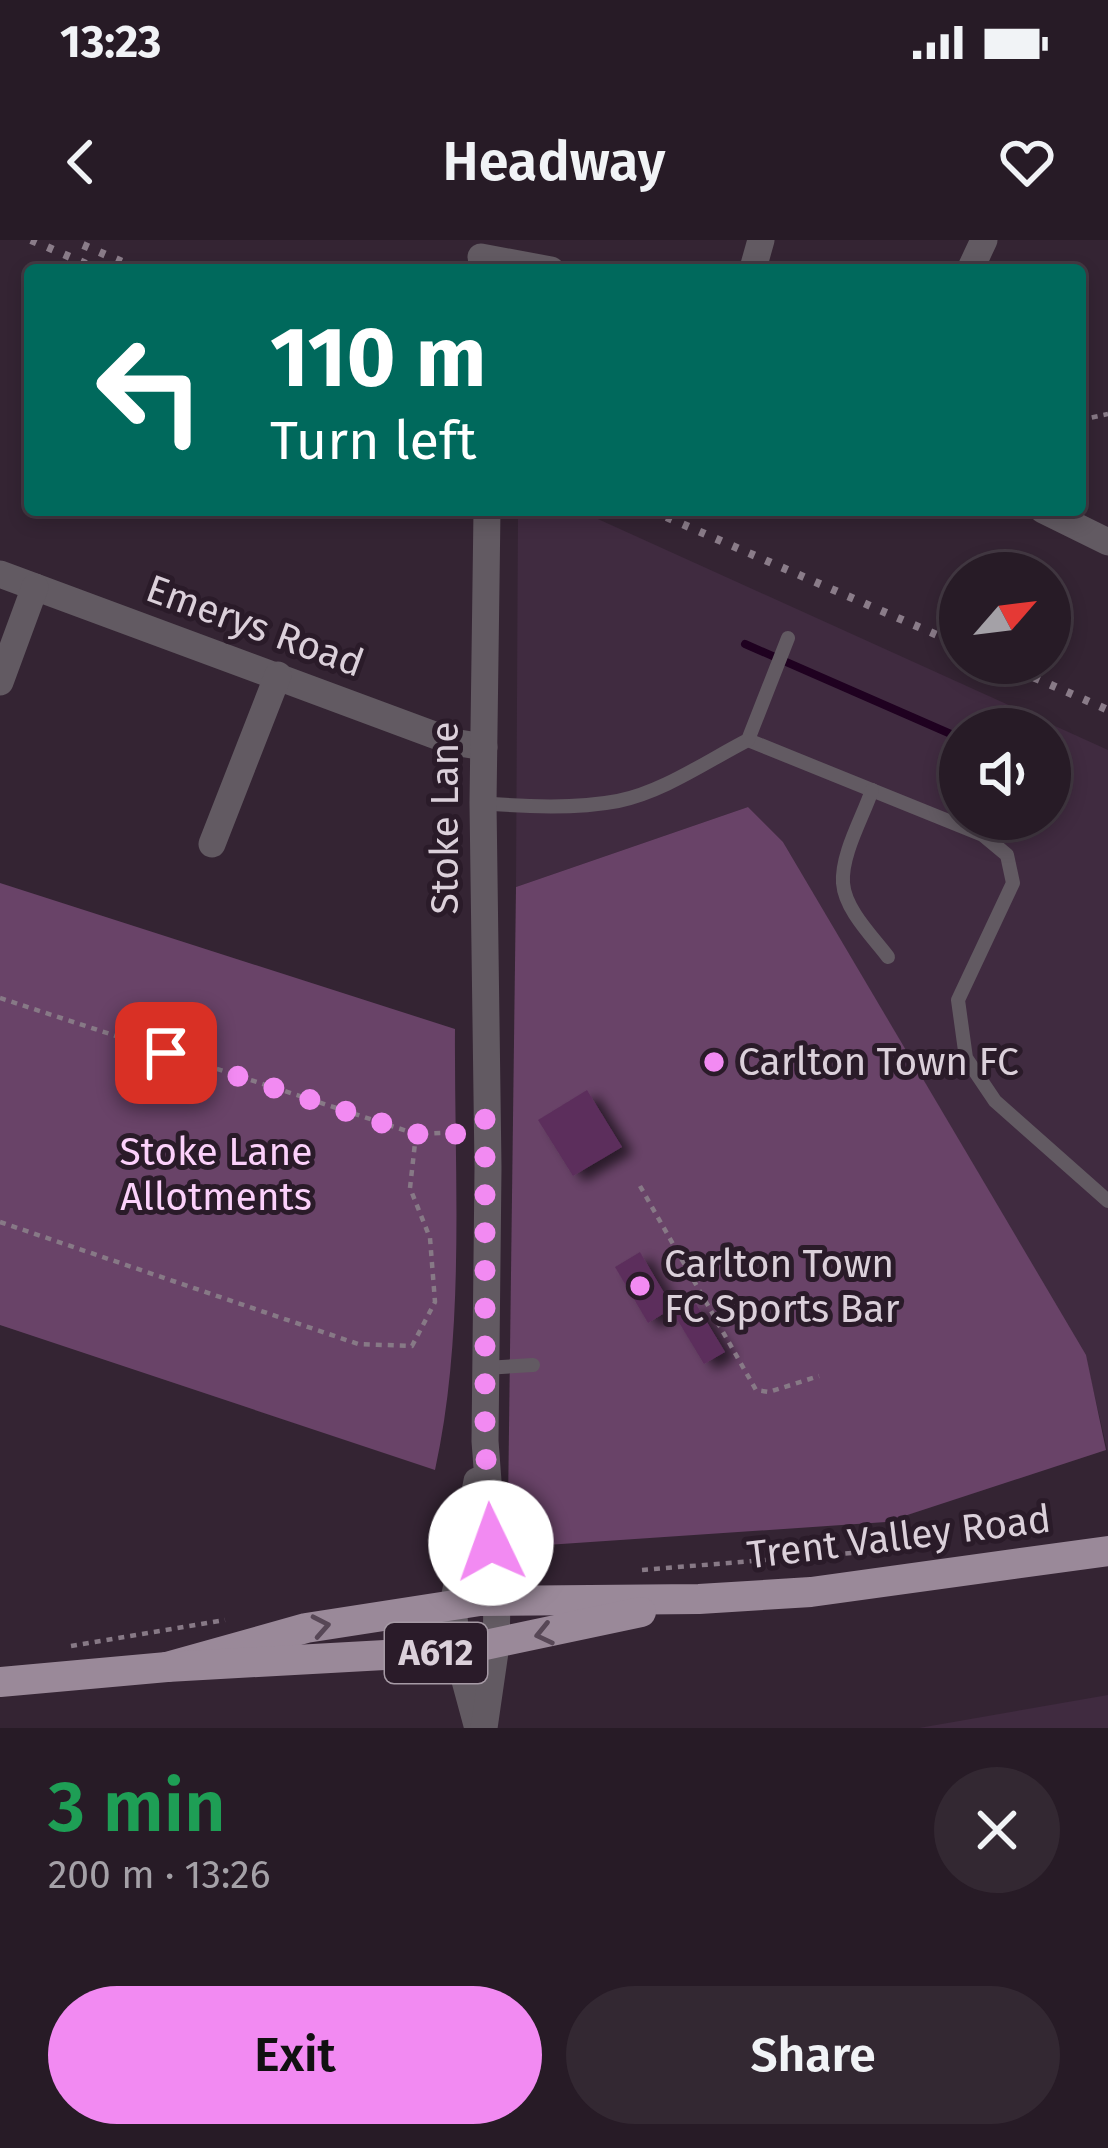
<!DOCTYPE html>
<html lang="en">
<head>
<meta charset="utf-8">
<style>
	body { margin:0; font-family:"Fira Sans",sans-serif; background:#332832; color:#f1f3f6; height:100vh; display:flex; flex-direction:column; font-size:45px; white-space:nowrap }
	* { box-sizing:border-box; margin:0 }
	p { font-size:39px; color:#a4a1a7 }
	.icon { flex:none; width:66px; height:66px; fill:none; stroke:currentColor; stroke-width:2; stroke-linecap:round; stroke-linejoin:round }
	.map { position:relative; height:1488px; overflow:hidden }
	.drawer { display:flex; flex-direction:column; background:#271b26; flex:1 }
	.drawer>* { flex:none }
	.guide { position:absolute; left:24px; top:24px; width:1062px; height:252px; border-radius:12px; box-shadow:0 6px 18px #0003,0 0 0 3px #433943; background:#00695c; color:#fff; overflow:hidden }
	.needle { width:78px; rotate:62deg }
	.controls { position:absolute; left:939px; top:312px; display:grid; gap:24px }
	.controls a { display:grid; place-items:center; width:132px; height:132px; border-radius:50%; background:#271b26; box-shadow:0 6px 18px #0003,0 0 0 3px #433943; font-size:60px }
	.pin { position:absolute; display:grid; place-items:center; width:102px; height:102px; color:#fff; margin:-51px; border-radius:24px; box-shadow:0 6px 18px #0006 }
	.me { position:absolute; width:132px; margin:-66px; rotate:357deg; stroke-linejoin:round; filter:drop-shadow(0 0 9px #0008) }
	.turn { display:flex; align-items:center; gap:42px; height:252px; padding:0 48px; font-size:54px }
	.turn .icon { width:156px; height:156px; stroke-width:2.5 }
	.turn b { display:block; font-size:84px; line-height:102px }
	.round { display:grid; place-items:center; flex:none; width:126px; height:126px; border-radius:63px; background:#332832 }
	.head { display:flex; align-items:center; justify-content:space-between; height:204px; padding:0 48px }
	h1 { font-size:72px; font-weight:600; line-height:90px; color:#1e9e55 }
	.button { display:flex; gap:24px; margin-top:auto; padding:24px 48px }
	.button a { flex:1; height:138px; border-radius:72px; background:#f28af2; color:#111; font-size:48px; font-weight:600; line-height:138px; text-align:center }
	.button a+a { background:#332832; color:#f1f3f6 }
	.status { display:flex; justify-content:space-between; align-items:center; height:84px; padding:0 60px; background:#271b26; direction:ltr }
	.status svg { height:33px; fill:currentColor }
	header { display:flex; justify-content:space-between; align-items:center; height:156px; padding:0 48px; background:#271b26; font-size:54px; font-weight:600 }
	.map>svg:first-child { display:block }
	.built { fill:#402b40; fill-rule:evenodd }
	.green { fill:#694368 }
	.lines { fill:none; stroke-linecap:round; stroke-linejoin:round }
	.stream { stroke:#1f0120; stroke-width:8 }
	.building { fill:#5c2f5c; filter:url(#shadow) }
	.path { stroke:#877986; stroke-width:4.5; stroke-dasharray:6 6; stroke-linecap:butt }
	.lane { stroke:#625a62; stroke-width:14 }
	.street { stroke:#625a62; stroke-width:27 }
	.primary { stroke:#9a8999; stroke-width:30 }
	.rail { stroke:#8a7c89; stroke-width:8; stroke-dasharray:6 12; stroke-linecap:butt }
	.oneway { stroke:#574756 }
	.route { stroke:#f28af2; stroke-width:21; stroke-dasharray:0 37.8 }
	.poi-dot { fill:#f28af2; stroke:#2a1b29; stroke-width:4.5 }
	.labels { text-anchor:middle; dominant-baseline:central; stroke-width:10; stroke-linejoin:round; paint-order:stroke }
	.shield { fill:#2a1b29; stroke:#a69aa5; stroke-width:3 }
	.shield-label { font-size:36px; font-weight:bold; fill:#dbd0da }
	.street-label { font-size:39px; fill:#dbd0da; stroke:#2a1b29 }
	.poi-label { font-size:39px; fill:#dbd0da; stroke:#2a1b29; text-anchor:start }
	.park-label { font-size:39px; fill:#fcd1fb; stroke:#2a1b29 }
</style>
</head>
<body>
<div class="status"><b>13:23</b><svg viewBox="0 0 49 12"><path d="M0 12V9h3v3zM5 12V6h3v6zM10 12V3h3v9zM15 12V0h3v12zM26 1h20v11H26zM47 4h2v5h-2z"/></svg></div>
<header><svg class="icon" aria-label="back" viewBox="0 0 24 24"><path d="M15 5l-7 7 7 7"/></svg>Headway<svg class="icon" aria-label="heart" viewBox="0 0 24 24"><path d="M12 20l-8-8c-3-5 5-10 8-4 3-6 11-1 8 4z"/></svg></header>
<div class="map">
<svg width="1108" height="1488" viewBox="0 0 1108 1488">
	<defs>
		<filter id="shadow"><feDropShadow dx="11" dy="6" stdDeviation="6" flood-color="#0009"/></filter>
	</defs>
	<rect width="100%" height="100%" fill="#342433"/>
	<g class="built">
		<path d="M518,270H578L1108,510V1213L1085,1115L783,602L748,567L516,647ZM960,489H1050V579H960Z"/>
		<polygon points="1108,1455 1108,1488 919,1488"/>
	</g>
	<g class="green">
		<polygon points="748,567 783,602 1086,1115 1106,1210 886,1282 517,1307 508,1266 516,647"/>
		<path d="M0,643L455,789C454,932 466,1089 435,1230L0,1085Z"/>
	</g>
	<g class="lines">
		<polyline class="stream" points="745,404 960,498"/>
	</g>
	<g class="building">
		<polygon points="587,850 622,907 573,936 538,880"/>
		<polygon points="640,1012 673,1068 648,1083 615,1027"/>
		<polygon points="696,1064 725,1112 704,1124 675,1076"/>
	</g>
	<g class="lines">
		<g class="path">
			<polyline points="1080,180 1108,174"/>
			<polyline points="0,758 416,894 460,892"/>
			<polyline points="640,946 756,1150 769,1152 819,1136"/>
			<polyline points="0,982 358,1104 412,1106 435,1062 430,998 410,948 416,894"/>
			<polyline points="642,1330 900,1309"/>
			<polyline points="71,1406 225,1380"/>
		</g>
		<g class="lane">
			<polyline points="748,500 983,595 1007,615 1013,643 958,760 966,818 995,861 1108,961"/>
			<path d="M872,550C863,577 841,614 843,643C845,670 873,697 888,717"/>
			<path d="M483,563C526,567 576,569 618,561C663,552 707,521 748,500L788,398"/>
			<polyline points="485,1128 533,1125"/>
		</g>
		<g class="street">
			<polyline points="481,17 551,30"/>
			<polyline points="754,25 761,0"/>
			<polyline points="970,30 984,0"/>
			<polyline points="1043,270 1108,302"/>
			<polyline points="0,334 453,502 484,507"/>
			<polyline points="0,442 35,347"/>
			<polyline points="212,604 278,435"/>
			<polyline points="477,1485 457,1411 453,1365 477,1241"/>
			<polyline points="484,1488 496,1405 497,1361 485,1201 488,928 483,563 487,270"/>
		</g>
		<g class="primary">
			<polyline points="167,1427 306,1388 480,1361 699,1359 811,1352 1108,1311"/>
			<polyline points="0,1442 167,1427 457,1411 641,1372"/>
		</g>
		<g class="rail">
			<polyline points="31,0 100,30"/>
			<polyline points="83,5 141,30"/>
			<polyline points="650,270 960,405"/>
			<polyline points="1001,423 1108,470"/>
		</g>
	</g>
	<defs><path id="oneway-chevron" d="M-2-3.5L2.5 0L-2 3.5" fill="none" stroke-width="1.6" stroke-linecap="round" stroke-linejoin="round" transform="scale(3)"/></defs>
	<g class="oneway">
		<use href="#oneway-chevron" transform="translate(321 1386) rotate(-11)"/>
		<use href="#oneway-chevron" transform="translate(544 1394) rotate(167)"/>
	</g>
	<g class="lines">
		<polyline class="route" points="166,813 416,894 456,894 485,876 485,1201 491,1303"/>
	</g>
	<g class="poi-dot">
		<circle cx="714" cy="822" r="12"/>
		<circle cx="640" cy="1046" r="12"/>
	</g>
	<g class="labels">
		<rect class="shield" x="385" y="1383" width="102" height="60" rx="9"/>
		<g class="shield-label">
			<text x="436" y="1413">A612</text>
		</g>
		<g class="street-label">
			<text transform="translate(255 386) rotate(20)">Emerys Road</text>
			<text transform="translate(445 578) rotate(-90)">Stoke Lane</text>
			<text transform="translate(899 1297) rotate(-7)">Trent Valley Road</text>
		</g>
		<g class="poi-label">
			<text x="738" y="822">Carlton Town FC</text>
			<text x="664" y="1024">Carlton Town<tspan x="664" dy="45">FC Sports Bar</tspan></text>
		</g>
		<g class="park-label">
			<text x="216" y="912">Stoke Lane<tspan x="216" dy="45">Allotments</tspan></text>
		</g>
	</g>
</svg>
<div class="controls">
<a><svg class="needle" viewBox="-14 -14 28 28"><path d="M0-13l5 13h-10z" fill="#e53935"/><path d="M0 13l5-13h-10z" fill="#a4a1a7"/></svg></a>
<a><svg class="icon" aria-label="sound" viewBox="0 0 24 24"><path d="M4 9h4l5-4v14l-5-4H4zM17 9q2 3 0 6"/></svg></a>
</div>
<div class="pin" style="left:166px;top:813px;background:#d93025"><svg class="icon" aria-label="arrive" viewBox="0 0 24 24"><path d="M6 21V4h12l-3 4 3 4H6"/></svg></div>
<svg class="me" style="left:491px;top:1303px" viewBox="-20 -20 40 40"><circle r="19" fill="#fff"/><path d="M0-13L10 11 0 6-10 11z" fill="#f28af2"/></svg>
<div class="guide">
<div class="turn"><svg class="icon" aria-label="left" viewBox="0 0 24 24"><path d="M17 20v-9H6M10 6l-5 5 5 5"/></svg><div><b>110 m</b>Turn left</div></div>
</div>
</div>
<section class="drawer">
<div class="head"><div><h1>3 min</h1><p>200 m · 13:26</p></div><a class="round"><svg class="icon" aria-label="close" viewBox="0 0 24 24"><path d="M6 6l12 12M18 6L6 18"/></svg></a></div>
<div class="button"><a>Exit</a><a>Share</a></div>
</section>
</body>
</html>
